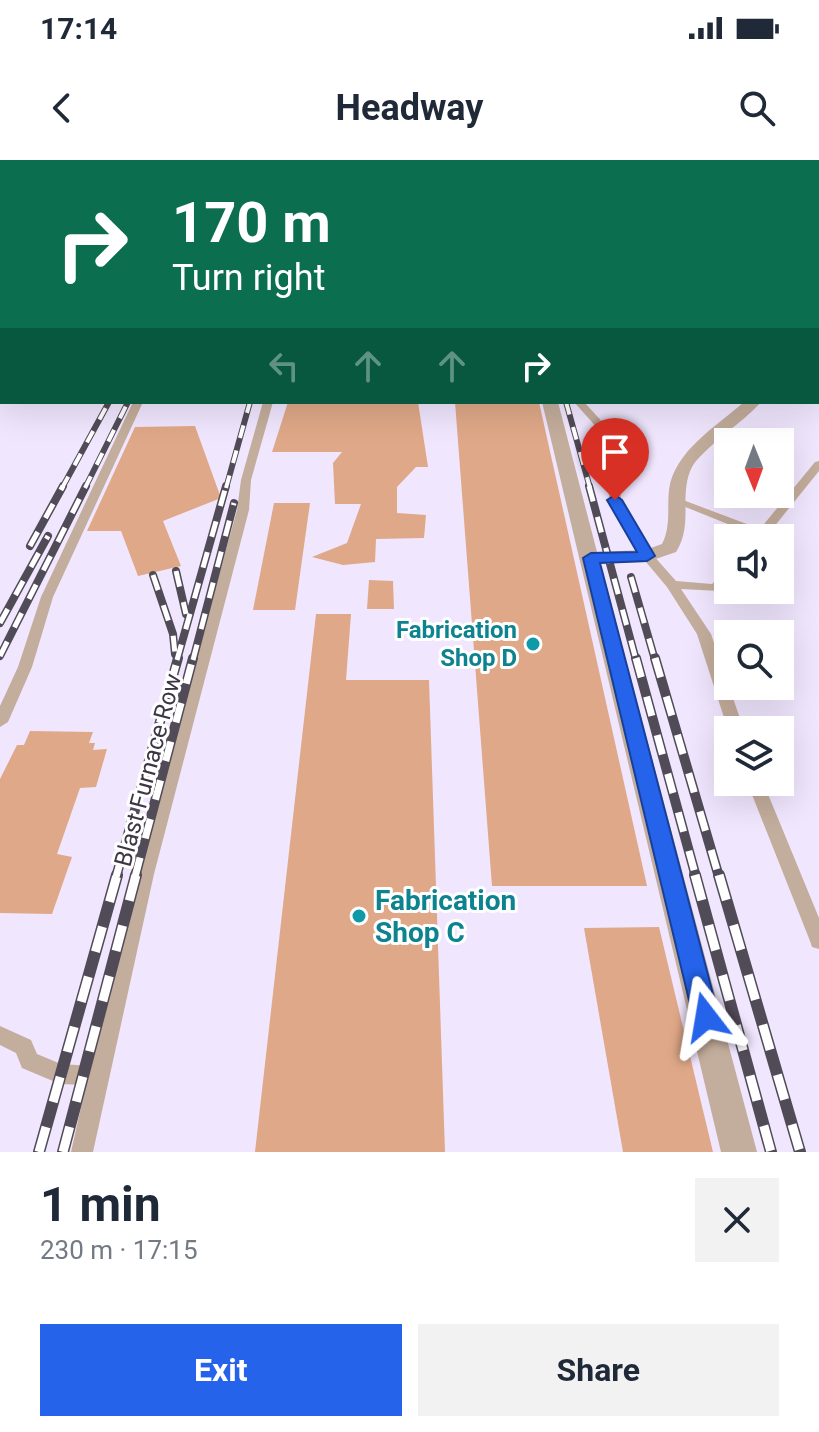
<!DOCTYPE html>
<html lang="en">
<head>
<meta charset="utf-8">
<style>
	body { margin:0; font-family:Roboto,sans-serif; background:#f2f2f3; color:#1f2937; height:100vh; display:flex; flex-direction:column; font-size:30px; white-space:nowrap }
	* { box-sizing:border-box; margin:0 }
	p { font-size:26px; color:#747a83 }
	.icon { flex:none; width:44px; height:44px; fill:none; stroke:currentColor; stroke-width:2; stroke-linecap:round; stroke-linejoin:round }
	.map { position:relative; height:992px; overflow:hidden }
	.panel { display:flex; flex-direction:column; background:#fff; flex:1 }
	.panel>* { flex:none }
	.hud { position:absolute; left:0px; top:0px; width:820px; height:244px; box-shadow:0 8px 32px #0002; background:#0b6e4f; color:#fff; overflow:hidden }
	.needle { width:52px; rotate:179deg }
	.fabs { position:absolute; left:714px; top:268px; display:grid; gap:16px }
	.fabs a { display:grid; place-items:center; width:80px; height:80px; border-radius:0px; background:#fff; box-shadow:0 8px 32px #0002; font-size:40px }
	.pin { position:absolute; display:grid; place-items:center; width:68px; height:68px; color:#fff; margin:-82px -34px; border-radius:50% 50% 50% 0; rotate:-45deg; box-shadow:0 0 8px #0007 }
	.pin .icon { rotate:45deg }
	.me { position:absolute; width:88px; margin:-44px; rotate:346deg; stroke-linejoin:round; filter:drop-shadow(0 0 6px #0008) }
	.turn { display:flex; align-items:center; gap:28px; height:168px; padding:0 40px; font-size:36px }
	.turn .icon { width:104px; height:104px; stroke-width:2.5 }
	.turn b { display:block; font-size:56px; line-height:68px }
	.lanes { display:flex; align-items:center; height:76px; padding:0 40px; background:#0003; justify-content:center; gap:40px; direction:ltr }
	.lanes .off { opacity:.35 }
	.round { display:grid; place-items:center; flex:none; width:84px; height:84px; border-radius:0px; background:#f2f2f3 }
	.summary { display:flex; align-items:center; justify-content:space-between; height:136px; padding:0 40px }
	h1 { font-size:48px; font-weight:700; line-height:60px }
	.cta { display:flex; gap:16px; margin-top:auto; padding:16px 40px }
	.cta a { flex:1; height:92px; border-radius:0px; background:#2563eb; color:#fff; font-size:32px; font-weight:700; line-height:92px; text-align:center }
	.cta a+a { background:#f2f2f3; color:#1f2937 }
	.status { display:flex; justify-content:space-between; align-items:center; height:56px; padding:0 40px; background:#fff; direction:ltr }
	.status svg { height:22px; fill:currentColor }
	header { display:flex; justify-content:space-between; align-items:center; height:104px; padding:0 40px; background:#fff; font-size:36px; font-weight:700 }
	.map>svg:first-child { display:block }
	.built { fill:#f0e6fe; fill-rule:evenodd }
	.building { fill:#dfa888 }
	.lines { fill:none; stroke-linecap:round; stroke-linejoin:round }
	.service { fill:#c3ad9c; fill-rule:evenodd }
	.minor { fill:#c3ad9c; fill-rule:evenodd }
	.rail-far4-casing { stroke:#514b58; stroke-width:4 }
	.rail-far3-casing { stroke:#514b58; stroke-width:6 }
	.rail-far2-casing { stroke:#514b58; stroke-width:8 }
	.rail-far1-casing { stroke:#514b58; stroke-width:10 }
	.rail-casing { stroke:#514b58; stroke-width:12 }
	.rail-far4 { stroke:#fff; stroke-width:3; stroke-dasharray:8; stroke-linecap:butt }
	.rail-far3 { stroke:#fff; stroke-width:4; stroke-dasharray:13; stroke-linecap:butt }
	.rail-far2 { stroke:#fff; stroke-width:5; stroke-dasharray:16; stroke-linecap:butt }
	.rail-far1 { stroke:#fff; stroke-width:7; stroke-dasharray:20; stroke-linecap:butt }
	.rail { stroke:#fff; stroke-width:9; stroke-dasharray:26; stroke-linecap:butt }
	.route { fill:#2563eb; stroke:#184099; stroke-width:2 }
	.culture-dot { fill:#0f9aa8; stroke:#fff; stroke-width:3 }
	.labels { text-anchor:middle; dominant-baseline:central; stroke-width:6; stroke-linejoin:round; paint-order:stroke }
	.culture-label { font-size:24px; font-weight:bold; fill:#0d838f; stroke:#fff; text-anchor:end }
	.street-label { font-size:24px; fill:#3d3744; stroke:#fff }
	.near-culture-label { font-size:28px; font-weight:bold; fill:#0d838f; stroke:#fff; text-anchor:start }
</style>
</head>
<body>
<div class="status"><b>17:14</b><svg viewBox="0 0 49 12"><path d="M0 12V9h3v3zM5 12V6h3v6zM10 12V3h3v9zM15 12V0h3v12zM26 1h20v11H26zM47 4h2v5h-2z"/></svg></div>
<header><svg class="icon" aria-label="back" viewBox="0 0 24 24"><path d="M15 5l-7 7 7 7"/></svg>Headway<svg class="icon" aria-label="search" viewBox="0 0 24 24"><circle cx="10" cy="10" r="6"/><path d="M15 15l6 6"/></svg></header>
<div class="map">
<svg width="819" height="992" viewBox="0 0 819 992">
	<rect width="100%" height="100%" fill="#f6f0fd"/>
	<path class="built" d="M32,0H819V992H0V27L2,25V242H818V2H29ZM728,282H780V334H728ZM728,378H780V430H728ZM728,474H780V526H728ZM728,570H780V622H728Z"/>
	<g class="building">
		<polygon points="288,242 418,242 428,307 416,307 397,327 397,353 426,355 424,378 376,379 375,402 343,405 312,397 347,383 361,344 335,344 333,303 342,292 272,292"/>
		<polygon points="455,242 539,242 647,726 492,726"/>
		<polygon points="195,266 221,338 163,361 181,406 138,416 121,371 87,371 135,267"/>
		<polygon points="274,343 310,343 295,450 253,450"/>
		<polygon points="369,420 393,421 394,449 367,449"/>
		<polygon points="316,454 351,454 346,520 429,520 445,992 255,992"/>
		<polygon points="30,571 93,572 89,583 95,583 93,590 107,589 96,627 80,628 57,694 72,697 52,754 0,753 0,619 17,585 24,585"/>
		<polygon points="659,767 713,992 623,992 584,768"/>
	</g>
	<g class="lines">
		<g class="service">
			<polygon points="257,0 263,0 256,2"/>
			<rect x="430" y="0" width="6" height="2"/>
			<polygon points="133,242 143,242 53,437 32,507 8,562 0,567 0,546 18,507 41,437"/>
			<polygon points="263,242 273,242 251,320 249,350 154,714 93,992 71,992 86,925 60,924 22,908 16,893 0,885 0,866 31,880 37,894 61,904 91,906 136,714 237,350 241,320"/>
			<polygon points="574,242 584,242 618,279 621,340 652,394 676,421 712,424 724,412 728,411 728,422 720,431 681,429 711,474 744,570 728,570 697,474 667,427 641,396 609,340 608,280"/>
			<polygon points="819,301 819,311 765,378 753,378 755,375 673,342 675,340 683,340 760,369 815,302"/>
			<polygon points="747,622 763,622 819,758 819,789 812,787 810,781"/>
		</g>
		<g class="minor">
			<rect x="333" y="0" width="8" height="2"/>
			<polygon points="2,36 2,43 0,44 0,37"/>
			<polygon points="819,179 819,188 818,188 818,179"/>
			<path d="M542,242H558L597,392L645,390L662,384C671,367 667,349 669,330C674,291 717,266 744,242H761C744,262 703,288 692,307C678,335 694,364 676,392L647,402L600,403L757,992H721Z"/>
		</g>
		<defs>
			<g id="rail-far4">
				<polyline points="534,2 539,0"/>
				<polyline points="560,2 565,0"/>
				<polyline points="585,2 590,0"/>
				<polyline points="765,2 768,0"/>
			</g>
			<g id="rail-far3">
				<polyline points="566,242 590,328"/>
				<polyline points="62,328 109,242"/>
				<polyline points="85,328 128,242"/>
				<polyline points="226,328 250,242"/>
			</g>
			<g id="rail-far2">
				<polyline points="589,326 636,500"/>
				<polyline points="30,386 63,326"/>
				<polyline points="176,411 186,454"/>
				<polyline points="153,415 173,474 175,494"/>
				<polyline points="631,417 655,500"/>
				<polyline points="0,463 48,376"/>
				<polyline points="0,496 86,326"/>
				<polyline points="177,500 226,326"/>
				<polyline points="193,500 234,343"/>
			</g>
			<g id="rail-far1">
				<polyline points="636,498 696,717"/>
				<polyline points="655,498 719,717"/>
				<polyline points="116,717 178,498"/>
				<polyline points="135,717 193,498"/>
			</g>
			<g id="rail">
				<polyline points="695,715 771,992"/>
				<polyline points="719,715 800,992"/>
				<polyline points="39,992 117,715"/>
				<polyline points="63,992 136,715"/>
			</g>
		</defs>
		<use href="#rail-far4" class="rail-far4-casing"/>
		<use href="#rail-far3" class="rail-far3-casing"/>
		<use href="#rail-far2" class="rail-far2-casing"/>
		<use href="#rail-far1" class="rail-far1-casing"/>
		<use href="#rail" class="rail-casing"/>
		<use href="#rail-far4" class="rail-far4"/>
		<use href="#rail-far3" class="rail-far3"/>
		<use href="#rail-far2" class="rail-far2"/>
		<use href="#rail-far1" class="rail-far1"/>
		<use href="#rail" class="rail"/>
	</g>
	<polygon class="route" points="615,335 622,340 655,396 647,401 600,403 719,857 715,865 706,869 697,865 693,857 583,398 591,393 637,392 607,340"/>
	<g class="culture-dot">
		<circle cx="533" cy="484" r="8"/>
		<circle cx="359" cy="756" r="8"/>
	</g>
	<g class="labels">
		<g class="culture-label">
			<text x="517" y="470">Fabrication<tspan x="517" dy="28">Shop D</tspan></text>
		</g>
		<g class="street-label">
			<text transform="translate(148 610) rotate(-75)">Blast Furnace Row</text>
		</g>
		<g class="near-culture-label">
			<text x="375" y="740">Fabrication<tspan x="375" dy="32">Shop C</tspan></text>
		</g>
	</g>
</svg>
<div class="fabs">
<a><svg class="needle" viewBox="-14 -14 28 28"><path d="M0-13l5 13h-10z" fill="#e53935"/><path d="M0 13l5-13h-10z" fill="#747a83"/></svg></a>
<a><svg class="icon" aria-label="sound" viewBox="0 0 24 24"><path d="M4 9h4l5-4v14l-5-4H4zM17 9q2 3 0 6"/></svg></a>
<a><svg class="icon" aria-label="search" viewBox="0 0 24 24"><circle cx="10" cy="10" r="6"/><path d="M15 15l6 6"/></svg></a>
<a><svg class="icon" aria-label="layers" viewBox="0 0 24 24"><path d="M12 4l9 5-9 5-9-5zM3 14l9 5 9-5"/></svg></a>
</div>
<div class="pin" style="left:615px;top:340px;background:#d93025"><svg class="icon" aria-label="arrive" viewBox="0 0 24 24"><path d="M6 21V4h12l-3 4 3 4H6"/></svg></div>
<svg class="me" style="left:706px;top:857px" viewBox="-20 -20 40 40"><path d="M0-17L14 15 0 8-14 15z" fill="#2563eb" stroke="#fff" stroke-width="4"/></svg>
<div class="hud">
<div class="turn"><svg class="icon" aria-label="right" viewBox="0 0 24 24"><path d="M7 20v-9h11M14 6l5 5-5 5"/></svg><div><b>170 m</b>Turn right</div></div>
<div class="lanes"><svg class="icon off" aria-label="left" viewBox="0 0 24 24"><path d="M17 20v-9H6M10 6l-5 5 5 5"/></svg><svg class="icon off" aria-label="ahead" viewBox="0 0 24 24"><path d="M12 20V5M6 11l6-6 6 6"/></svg><svg class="icon off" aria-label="ahead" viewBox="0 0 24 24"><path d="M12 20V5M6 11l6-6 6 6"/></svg><svg class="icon" aria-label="right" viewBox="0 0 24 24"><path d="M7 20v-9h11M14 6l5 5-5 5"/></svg></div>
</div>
</div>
<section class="panel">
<div class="summary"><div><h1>1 min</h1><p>230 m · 17:15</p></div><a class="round"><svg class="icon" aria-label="close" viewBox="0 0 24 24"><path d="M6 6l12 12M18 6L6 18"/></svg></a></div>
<div class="cta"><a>Exit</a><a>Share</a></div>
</section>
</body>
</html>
